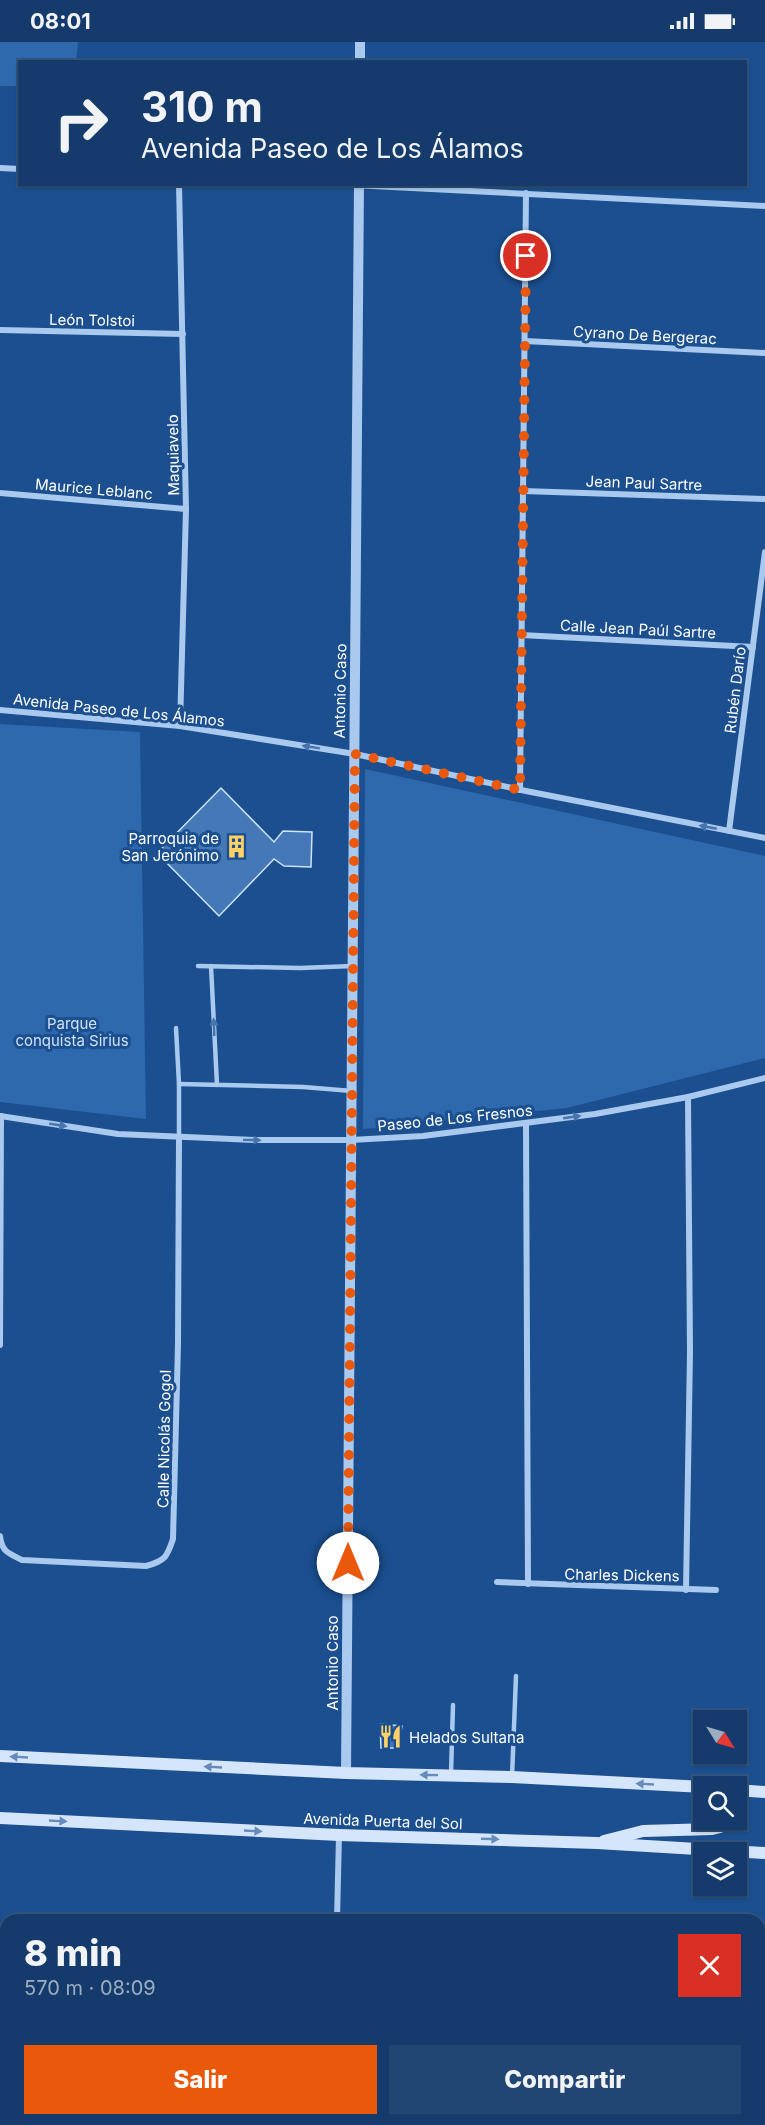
<!DOCTYPE html>
<html lang="es">
<head>
<meta charset="utf-8">
<style>
	body { margin:0; font-family:Inter,sans-serif; background:#214673; color:#f1f3f6; height:100vh; display:flex; flex-direction:column; font-size:22px; white-space:nowrap }
	* { box-sizing:border-box; margin:0 }
	p { font-size:20px; color:#9dadc1 }
	.icon { flex:none; width:33px; height:33px; fill:none; stroke:currentColor; stroke-width:2; stroke-linecap:round; stroke-linejoin:round }
	.map { position:relative; flex:1; overflow:hidden }
	.panel { position:absolute; left:0px; top:1872px; width:765px; height:212px; display:flex; flex-direction:column; background:#143b6b; border-radius:18px 18px 0 0; box-shadow:0 2px 4px #0004,0 0 0 2px #33557e }
	.panel>* { flex:none }
	.banner { position:absolute; left:18px; top:18px; width:729px; height:126px; border-radius:0px; box-shadow:0 2px 4px #0004,0 0 0 2px #33557e; background:#143b6b; color:#f1f3f6; overflow:hidden }
	.needle { width:39px; rotate:127deg }
	.buttons { position:absolute; left:693px; top:1668px; display:grid; gap:12px }
	.buttons a { display:grid; place-items:center; width:54px; height:54px; border-radius:0px; background:#143b6b; box-shadow:0 2px 4px #0004,0 0 0 2px #33557e; font-size:30px }
	.pin { position:absolute; display:grid; place-items:center; width:51px; height:51px; color:#fff; margin:-26px; border:3px solid #fff; border-radius:50%; box-shadow:0 2px 6px #0007 }
	.me { position:absolute; width:66px; margin:-33px; rotate:0deg; stroke-linejoin:round; filter:drop-shadow(0 0 4px #0008) }
	.turn { display:flex; align-items:center; gap:21px; height:126px; padding:0 24px; font-size:27px }
	.turn .icon { width:78px; height:78px; stroke-width:2.5 }
	.turn b { display:block; font-size:42px; line-height:51px }
	.round { display:grid; place-items:center; flex:none; width:63px; height:63px; border-radius:0px; background:#214673 }
	.head { display:flex; align-items:center; justify-content:space-between; height:102px; padding:0 24px }
	h1 { font-size:36px; font-weight:800; line-height:45px }
	.action { display:flex; gap:12px; margin-top:auto; padding:12px 24px }
	.action a { flex:1; height:69px; border-radius:0px; background:#ea580c; color:#fff; font-size:24px; font-weight:800; line-height:69px; text-align:center }
	.action a+a { background:#214673; color:#f1f3f6 }
	.status { display:flex; justify-content:space-between; align-items:center; height:42px; padding:0 30px; background:#143b6b; direction:ltr }
	.status svg { height:16px; fill:currentColor }
	.map>svg:first-child { display:block }
	.green { fill:#2e69ad }
	.building { fill:#4478b7; stroke:#cfe3fa; stroke-width:1.5 }
	.lines { fill:none; stroke-linecap:round; stroke-linejoin:round }
	.service { stroke:#a9c9ee; stroke-width:4.5 }
	.minor { stroke:#a9c9ee; stroke-width:6 }
	.tertiary { stroke:#a9c9ee; stroke-width:10 }
	.secondary { stroke:#d6e6fa; stroke-width:12 }
	.oneway { fill:#4674ac }
	.oneway2 { fill:#668bba }
	.route { stroke:#ea580c; stroke-width:10; stroke-dasharray:0 18 }
	.labels { text-anchor:middle; dominant-baseline:central; stroke-width:6; stroke-linejoin:round; paint-order:stroke }
	.street-label { font-size:15px; fill:#fff; stroke:#1b4f8f }
	.poi-label { font-size:15px; fill:#fff; stroke:#1b4f8f; text-anchor:end }
	.park-label { font-size:15px; fill:#cfe3fa; stroke:#1b4f8f }
</style>
</head>
<body>
<div class="status"><b>08:01</b><svg viewBox="0 0 49 12"><path d="M0 12V9h3v3zM5 12V6h3v6zM10 12V3h3v9zM15 12V0h3v12zM26 1h20v11H26zM47 4h2v5h-2z"/></svg></div>
<div class="map">
<svg width="765" height="2083" viewBox="0 0 765 2083">
	<rect width="100%" height="100%" fill="#1b4f8f"/>
	<g class="green">
		<polygon points="0,0 78,0 76,19 20,20 19,44 0,44"/>
		<polygon points="0,682 140,690 146,1077 0,1060"/>
		<polygon points="365,727 765,814 765,1016 567,1066 363,1087"/>
	</g>
	<g class="building">
		<polygon points="221,746 274,800 283,789 312,790 311,825 284,824 274,817 219,874 157,811"/>
		<polygon points="380,1682 402,1684 398,1706 381,1706"/>
	</g>
	<g class="lines">
		<g class="service">
			<polyline points="198,924 300,926 353,924"/>
			<polyline points="211,924 217,1043"/>
			<polyline points="176,986 179,1042 179,1095"/>
			<polyline points="179,1042 303,1045 352,1049"/>
			<polyline points="451,1732 453,1663"/>
			<polyline points="512,1735 516,1634"/>
		</g>
		<g class="minor">
			<polyline points="0,126 20,127"/>
			<polyline points="179,142 186,467 180,684"/>
			<polyline points="332,142 765,164"/>
			<polyline points="0,288 183,292"/>
			<polyline points="525,299 765,311"/>
			<polyline points="523,449 765,457"/>
			<polyline points="0,451 186,467"/>
			<polyline points="521,593 753,605"/>
			<polyline points="0,668 180,684 355,712 526,749 765,796"/>
			<polyline points="520,748 526,151"/>
			<polyline points="729,789 765,510"/>
			<polyline points="0,1074 118,1092 254,1098 351,1098 423,1094 595,1072 688,1055 765,1036"/>
			<polyline points="526,1081 528,1542"/>
			<polyline points="0,1303 1,1074"/>
			<path d="M0,1494C2,1510 8,1511 22,1518L146,1524C165,1519 167,1515 173,1497L178,1302L179,1095"/>
			<polyline points="497,1540 716,1548"/>
			<polyline points="686,1548 690,1310 688,1055"/>
			<polyline points="337,1878 339,1793"/>
			<polyline points="759,1969 765,1970"/>
			<polyline points="0,1972 6,1972"/>
			<polyline points="352,2078 354,2083"/>
			<polyline points="540,2078 546,2083"/>
			<polyline points="15,2083 15,2078"/>
		</g>
		<g class="tertiary">
			<polyline points="360,20 360,0"/>
			<polyline points="346,1731 359,142"/>
		</g>
		<g class="secondary">
			<polyline points="0,1714 346,1731 512,1735 704,1745"/>
			<polyline points="736,1748 765,1750"/>
			<polyline points="0,1776 339,1793 597,1801 765,1811"/>
			<polyline points="604,1799 643,1789 712,1787 720,1785 727,1778"/>
		</g>
	</g>
	<defs><path id="oneway-solid" d="M-6-.8H1V-3.2L6.5 0L1 3.2V.8H-6Z" transform="scale(1.5)"/></defs>
	<g class="oneway">
		<use href="#oneway-solid" transform="translate(311 705) rotate(-171)"/>
		<use href="#oneway-solid" transform="translate(708 785) rotate(-169)"/>
		<use href="#oneway-solid" transform="translate(214 985) rotate(-92)"/>
		<use href="#oneway-solid" transform="translate(572 1075) rotate(-8)"/>
		<use href="#oneway-solid" transform="translate(58 1083) rotate(9)"/>
		<use href="#oneway-solid" transform="translate(252 1098) rotate(1)"/>
	</g>
	<g class="oneway2">
		<use href="#oneway-solid" transform="translate(19 1715) rotate(-177)"/>
		<use href="#oneway-solid" transform="translate(213 1725) rotate(-177)"/>
		<use href="#oneway-solid" transform="translate(429 1733) rotate(-179)"/>
		<use href="#oneway-solid" transform="translate(645 1742) rotate(-177)"/>
		<use href="#oneway-solid" transform="translate(58 1779) rotate(3)"/>
		<use href="#oneway-solid" transform="translate(253 1789) rotate(3)"/>
		<use href="#oneway-solid" transform="translate(490 1797) rotate(2)"/>
	</g>
	<g class="lines">
		<polyline class="route" points="348,1521 355,712 520,748 526,214"/>
	</g>
	<defs>
		<symbol id="building-bare" viewBox="-9 -9 18 18"><path d="M-4-6H4V6H1V3H-1V6H-4ZM-2.5-4.3h1.7v1.8h-1.7ZM.8-4.3h1.7v1.8H.8ZM-2.5-1h1.7V.8h-1.7ZM.8-1h1.7V.8H.8Z" fill="#ffd166" stroke="#1b4f8f" stroke-width="2.5" paint-order="stroke"/></symbol>
		<symbol id="restaurant-bare" viewBox="-9 -9 18 18"><path d="M-5-6h1v4h1v-4h1v4h1v-4h1v5L-1.5 .5V6h-2V.5L-5-1ZM5-6V6H3V1.5H1.5Q1.5-4 5-6Z" fill="#ffd166" stroke="#1b4f8f" stroke-width="2.5" paint-order="stroke"/></symbol>
	</defs>
	<g fill-rule="evenodd">
		<use href="#building-bare" x="220" y="788" width="33" height="33"/>
		<use href="#restaurant-bare" x="374" y="1678" width="33" height="33"/>
	</g>
	<g class="labels">
		<g class="street-label">
			<text transform="translate(92 278) rotate(1)">León Tolstoi</text>
			<text transform="translate(645 293) rotate(3)">Cyrano De Bergerac</text>
			<text transform="translate(173 413) rotate(-91)">Maquiavelo</text>
			<text transform="translate(644 441) rotate(2)">Jean Paul Sartre</text>
			<text transform="translate(94 447) rotate(5)">Maurice Leblanc</text>
			<text transform="translate(638 587) rotate(3)">Calle Jean Paúl Sartre</text>
			<text transform="translate(735 648) rotate(-83)">Rubén Darío</text>
			<text transform="translate(340 649) rotate(-89)">Antonio Caso</text>
			<text transform="translate(119 668) rotate(6)">Avenida Paseo de Los Álamos</text>
			<text transform="translate(455 1076) rotate(-6)">Paseo de Los Fresnos</text>
			<text transform="translate(164 1397) rotate(-89)">Calle Nicolás Gogol</text>
			<text transform="translate(622 1533) rotate(1)">Charles Dickens</text>
			<text transform="translate(332 1621) rotate(-90)">Antonio Caso</text>
			<text transform="translate(383 1779) rotate(2)">Avenida Puerta del Sol</text>
		</g>
		<g class="poi-label">
			<text x="219" y="796">Parroquia de<tspan x="219" dy="17">San Jerónimo</tspan></text>
			<text x="409" y="1695" text-anchor="start">Helados Sultana</text>
		</g>
		<g class="park-label">
			<text x="72" y="981">Parque<tspan x="72" dy="17">conquista Sirius</tspan></text>
		</g>
	</g>
</svg>
<div class="buttons">
<a><svg class="needle" viewBox="-14 -14 28 28"><path d="M0-13l5 13h-10z" fill="#e53935"/><path d="M0 13l5-13h-10z" fill="#9dadc1"/></svg></a>
<a><svg class="icon" aria-label="search" viewBox="0 0 24 24"><circle cx="10" cy="10" r="6"/><path d="M15 15l6 6"/></svg></a>
<a><svg class="icon" aria-label="layers" viewBox="0 0 24 24"><path d="M12 4l9 5-9 5-9-5zM3 14l9 5 9-5"/></svg></a>
</div>
<div class="pin" style="left:526px;top:214px;background:#d93025"><svg class="icon" aria-label="arrive" viewBox="0 0 24 24"><path d="M6 21V4h12l-3 4 3 4H6"/></svg></div>
<svg class="me" style="left:348px;top:1521px" viewBox="-20 -20 40 40"><circle r="19" fill="#fff"/><path d="M0-13L10 11 0 6-10 11z" fill="#ea580c"/></svg>
<div class="banner">
<div class="turn"><svg class="icon" aria-label="right" viewBox="0 0 24 24"><path d="M7 20v-9h11M14 6l5 5-5 5"/></svg><div><b>310 m</b>Avenida Paseo de Los Álamos</div></div>
</div>
<section class="panel">
<div class="head"><div><h1>8 min</h1><p>570 m · 08:09</p></div><a class="round" style="background:#d93025;color:#fff"><svg class="icon" aria-label="close" viewBox="0 0 24 24"><path d="M6 6l12 12M18 6L6 18"/></svg></a></div>
<div class="action"><a>Salir</a><a>Compartir</a></div>
</section>
</div>
</body>
</html>
